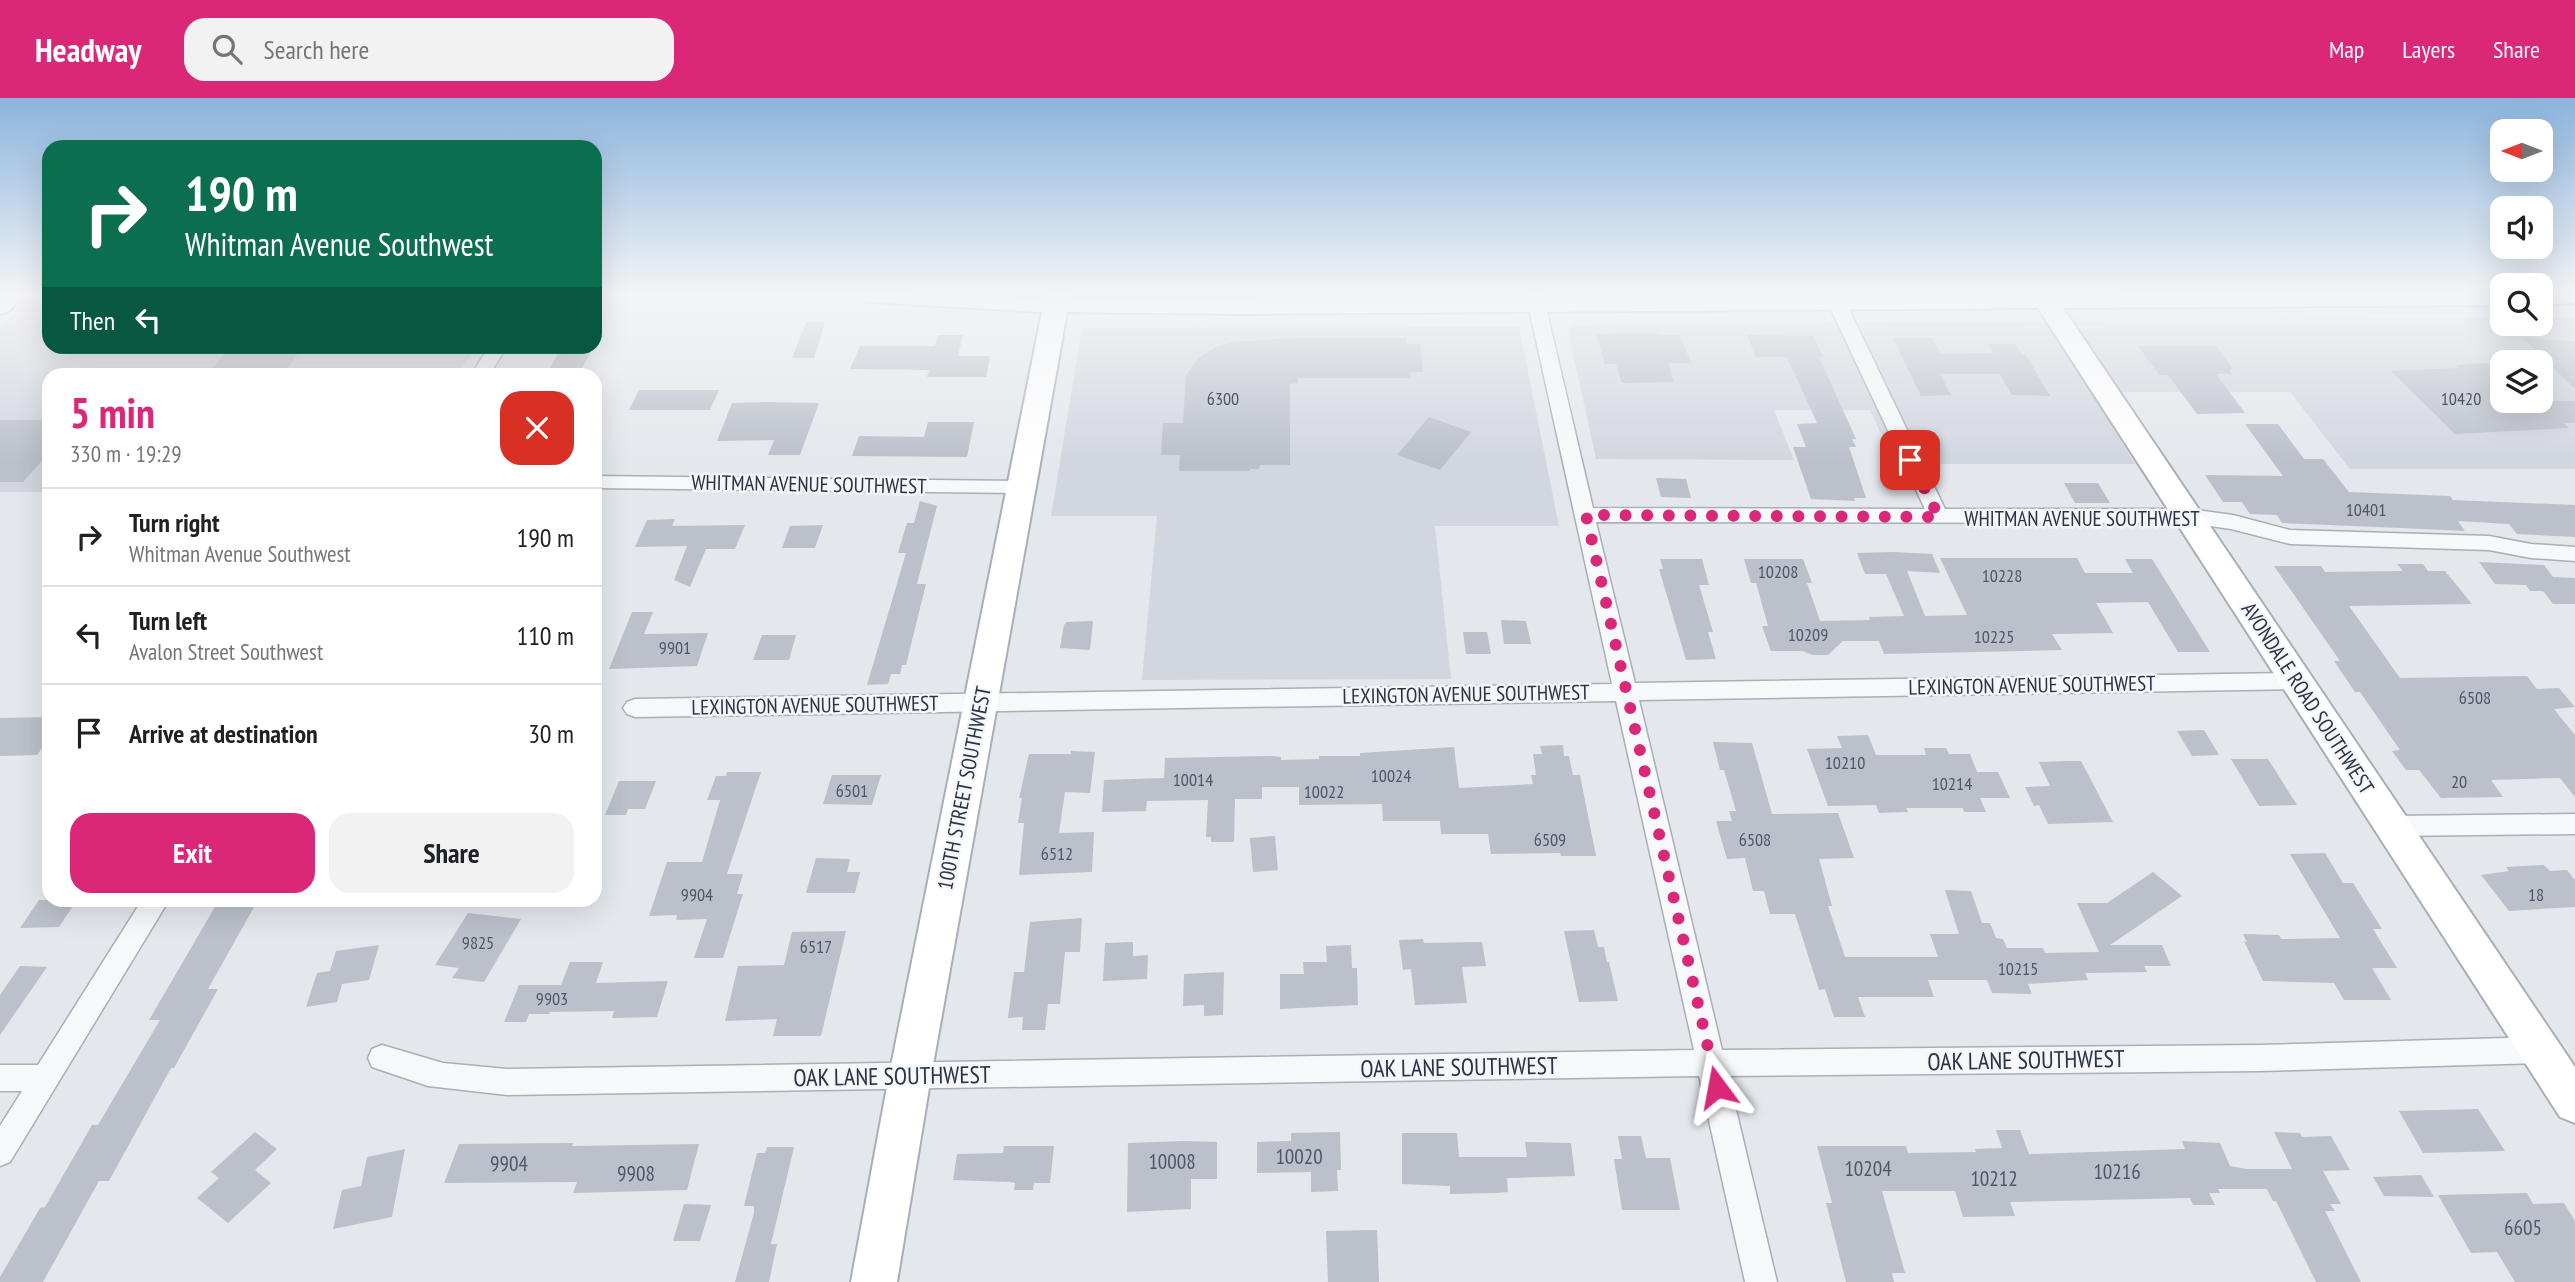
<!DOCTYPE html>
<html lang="en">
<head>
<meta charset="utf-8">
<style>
	body { margin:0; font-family:"PT Sans Narrow",sans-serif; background:#f2f2f2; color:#202124; height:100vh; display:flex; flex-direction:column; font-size:26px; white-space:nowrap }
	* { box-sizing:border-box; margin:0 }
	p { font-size:23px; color:#757577 }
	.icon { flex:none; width:38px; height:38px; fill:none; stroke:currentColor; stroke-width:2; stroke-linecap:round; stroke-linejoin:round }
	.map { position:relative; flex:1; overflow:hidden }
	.details { position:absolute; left:42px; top:270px; width:560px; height:539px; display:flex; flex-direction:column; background:#fff; border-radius:21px; box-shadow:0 7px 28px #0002 }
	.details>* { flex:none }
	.hud { position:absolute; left:42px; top:42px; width:560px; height:214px; border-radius:21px; box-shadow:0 7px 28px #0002; background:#0b6e4f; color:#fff; overflow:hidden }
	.needle { width:46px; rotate:270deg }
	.tools { position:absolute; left:2490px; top:21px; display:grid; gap:14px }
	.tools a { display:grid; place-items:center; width:63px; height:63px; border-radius:14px; background:#fff; box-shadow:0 7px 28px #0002; font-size:35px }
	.pin { position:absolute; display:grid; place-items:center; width:60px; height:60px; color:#fff; margin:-30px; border-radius:14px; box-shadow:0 4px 10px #0006 }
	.me { position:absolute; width:77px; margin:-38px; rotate:347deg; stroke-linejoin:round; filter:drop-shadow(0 0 5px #0008) }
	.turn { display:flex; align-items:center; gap:24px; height:147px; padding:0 28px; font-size:32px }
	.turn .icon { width:91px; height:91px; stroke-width:2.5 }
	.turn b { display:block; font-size:49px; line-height:60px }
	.then { display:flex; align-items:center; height:66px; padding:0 28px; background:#0003; gap:14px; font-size:26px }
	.round { display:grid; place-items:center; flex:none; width:74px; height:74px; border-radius:21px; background:#f2f2f2 }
	.head { display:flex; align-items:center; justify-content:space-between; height:119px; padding:0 28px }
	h1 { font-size:42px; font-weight:800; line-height:52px; color:#db2777 }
	.action { display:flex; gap:14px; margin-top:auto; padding:14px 28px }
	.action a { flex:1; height:80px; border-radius:21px; background:#db2777; color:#fff; font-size:28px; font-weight:800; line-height:80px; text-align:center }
	.action a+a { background:#f2f2f2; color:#202124 }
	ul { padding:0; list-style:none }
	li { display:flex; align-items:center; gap:21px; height:98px; padding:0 28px; border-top:2px solid #e0e0e0 }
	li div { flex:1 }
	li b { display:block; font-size:26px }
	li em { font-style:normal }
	header { display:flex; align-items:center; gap:42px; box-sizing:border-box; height:98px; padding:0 35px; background:#db2777; color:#fff }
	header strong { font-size:33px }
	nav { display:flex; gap:38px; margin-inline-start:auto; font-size:24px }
	.search { width:490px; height:63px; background:#f2f2f2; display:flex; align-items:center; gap:18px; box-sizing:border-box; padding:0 24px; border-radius:21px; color:#757577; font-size:26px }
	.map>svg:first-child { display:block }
	.built { fill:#d2d6de; fill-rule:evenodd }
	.building { fill:#bbc0ca }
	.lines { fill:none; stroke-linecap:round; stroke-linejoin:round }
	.street-casing { stroke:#a9aeb7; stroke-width:3 }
	.secondary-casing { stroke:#a9aeb7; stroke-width:4 }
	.street { fill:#f7f8fa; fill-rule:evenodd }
	.secondary { fill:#fff; fill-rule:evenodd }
	.route { stroke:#db2777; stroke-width:12; stroke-dasharray:0 21.6 }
	.labels { text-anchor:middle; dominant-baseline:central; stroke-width:5; stroke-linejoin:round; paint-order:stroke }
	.number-label { font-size:18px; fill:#4f5766 }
	.street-label { font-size:21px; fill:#2b3445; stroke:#f4f6f9 }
	.near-number-label { font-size:21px; fill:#4f5766 }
	.near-street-label { font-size:24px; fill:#2b3445; stroke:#f4f6f9 }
</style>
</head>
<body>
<header>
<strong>Headway</strong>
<div class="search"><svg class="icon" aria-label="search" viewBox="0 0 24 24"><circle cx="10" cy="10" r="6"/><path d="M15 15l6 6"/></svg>Search here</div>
<nav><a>Map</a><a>Layers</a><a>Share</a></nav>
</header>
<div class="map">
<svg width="2575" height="1184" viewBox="0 0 2575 1184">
	<rect width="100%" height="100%" fill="#e4e7ec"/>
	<g class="built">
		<polygon points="33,197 49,197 49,248 476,249 458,276 49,276 49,394 0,394 0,229"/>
		<path d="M2502,220V226H2541V220H2575V371H2350L2290,294H2091L2135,366H1895L1870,312H1774L1794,362L1596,361L1568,232L1573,227ZM2502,264H2541V303H2502Z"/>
		<polygon points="1519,229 1559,428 1435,428 1451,581 1142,582 1157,418 1051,418 1082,230"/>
	</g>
	<g class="building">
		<polygon points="806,224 825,224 814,260 792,260"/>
		<polygon points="1658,235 1659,237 1680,237 1691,265 1668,265 1674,284 1622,285 1616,266 1605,266 1596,236"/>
		<polygon points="938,237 963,237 958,258 990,258 986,279 927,279 929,272 850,271 860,248 935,248"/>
		<polygon points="1747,237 1814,238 1823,259 1819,259 1856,341 1852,341 1856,349 1849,349 1866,400 1854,400 1855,403 1811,401 1793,349 1806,349 1797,326 1817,325 1787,259 1756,259"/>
		<polygon points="1294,240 1406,240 1407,246 1420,246 1423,274 1410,274 1411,280 1298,280 1298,285 1290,286 1290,367 1260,367 1259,371 1250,371 1250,373 1179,373 1180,357 1161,357 1163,325 1183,325 1186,278 1197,261 1216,249 1234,244"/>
		<polygon points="1893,240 1932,240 1941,256 1994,255 1988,246 2015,246 2022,257 2026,257 2050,298 2012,297 2000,276 1940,276 1951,297 1921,298"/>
		<polygon points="2523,240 2575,243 2575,291"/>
		<polygon points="231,248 304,248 283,276 207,276"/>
		<polygon points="562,248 594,248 579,276 547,276"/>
		<polygon points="2138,248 2216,248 2233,271 2229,271 2232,276 2216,276 2245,315 2197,316 2168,277 2159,277"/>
		<polygon points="2488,265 2502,278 2502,303 2575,303 2575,325 2564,325 2569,330 2455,336 2391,273 2458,270 2455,267"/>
		<polygon points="639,292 719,292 710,312 629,312"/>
		<polygon points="764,304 819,305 800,357 768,357 774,342 717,343 732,305"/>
		<polygon points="1429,319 1471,334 1440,372 1397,357"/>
		<polygon points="0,322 49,322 49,355 23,384 0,384"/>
		<polygon points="928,324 974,324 967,359 852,358 859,338 924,339"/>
		<polygon points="2245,326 2278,326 2304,361 2323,361 2349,394 2450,398 2453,402 2575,407 2575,439 2517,436 2509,426 2458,423 2465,433 2401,430 2282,425 2277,417 2250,416 2242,404 2223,404 2205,377 2283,378"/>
		<polygon points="1656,380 1686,381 1691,400 1661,399"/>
		<polygon points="2064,385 2098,385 2110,405 2075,405"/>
		<polygon points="920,403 937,408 917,486 926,486 906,567 902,567 900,576 891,576 888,586 867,587 906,455 898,455 907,425 914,425"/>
		<polygon points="675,421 672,428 745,427 735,451 706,451 690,489 674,482 687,448 635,449 647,422"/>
		<polygon points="823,427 815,450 782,450 790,428"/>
		<polygon points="1894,454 1932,456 1940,475 1907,473 1925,518 1967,517 1940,460 2077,460 2085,475 2133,475 2125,461 2152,461 2210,554 2178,554 2148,504 2096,505 2113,535 2052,536 2062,552 1884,556 1879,543 1843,543 1828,557 1813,557 1802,553 1771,553 1762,528 1768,528 1756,485 1751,485 1744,461 1803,461 1812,485 1807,485 1820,523 1870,522 1869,519 1904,518 1886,476 1865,476 1857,455"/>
		<polygon points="1660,461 1702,461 1709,487 1699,487 1713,534 1708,534 1716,561 1686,562 1659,471 1663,471"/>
		<polygon points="2479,464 2544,467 2553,479 2575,480 2575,506 2553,506 2543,493 2530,493 2526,487 2495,486"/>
		<polygon points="2397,466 2423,466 2428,473 2445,473 2472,506 2349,508 2400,580 2527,578 2537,591 2559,590 2575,609 2554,611 2575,637 2575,699 2560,680 2491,682 2503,699 2441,700 2419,672 2406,672 2392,653 2400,652 2360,594 2355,594 2334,563 2340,563 2274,468 2321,468 2325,474 2403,473"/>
		<polygon points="632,514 653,514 644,536 708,535 697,568 609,571"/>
		<polygon points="1501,522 1526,523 1531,546 1504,546"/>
		<polygon points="1093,523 1090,552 1060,550 1064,527 1067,524"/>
		<polygon points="1463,534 1487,534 1491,556 1466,556"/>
		<polygon points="762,537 796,537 789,562 753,562"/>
		<polygon points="49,619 49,641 37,657 0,658 0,620"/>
		<polygon points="2204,632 2219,657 2192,658 2177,633"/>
		<polygon points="1868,637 1876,657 1926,657 1924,650 1946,650 1949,656 1970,656 1977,674 1998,674 2010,700 1980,700 1986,714 1964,714 1963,710 1906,710 1908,714 1879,715 1876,707 1828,708 1807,651 1842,650 1837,638"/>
		<polygon points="1713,644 1752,645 1772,716 1838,715 1854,760 1819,761 1832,808 1828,808 1845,859 1938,859 1930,836 1959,836 1945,792 1971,793 1982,825 1990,825 1996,840 2003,841 2007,850 2043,850 2045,855 2099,854 2077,805 2107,805 2153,774 2182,798 2110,847 2162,847 2171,868 2144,868 2147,874 2085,875 2088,882 2028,886 2032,896 1992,895 1987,882 1928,882 1934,899 1858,899 1865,919 1834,919 1825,891 1819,892 1795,816 1770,816 1764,793 1753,793 1745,760 1727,761 1716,723 1732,723 1729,713 1736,713 1724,672 1720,672"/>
		<polygon points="1563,647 1564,658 1569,658 1573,677 1580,677 1596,758 1561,758 1560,755 1491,756 1488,736 1441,736 1440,723 1383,723 1382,706 1299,707 1299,689 1262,689 1262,701 1235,701 1234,744 1211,744 1211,739 1206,739 1208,702 1147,703 1146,713 1102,714 1104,682 1164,680 1165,660 1270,658 1281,659 1281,662 1319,661 1319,658 1360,658 1360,655 1454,649 1459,690 1533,686 1531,677 1536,677 1533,656 1542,656 1540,648"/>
		<polygon points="1071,653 1095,654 1090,695 1065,694 1059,735 1094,734 1092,774 1019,777 1024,725 1018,725 1022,700 1019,700 1029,656 1071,656"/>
		<polygon points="2231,661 2268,661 2297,707 2259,708"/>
		<polygon points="2066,663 2081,663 2113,724 2048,726 2039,707 2034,708 2025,689 2050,688 2039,664"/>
		<polygon points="727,674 761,674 727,776 743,776 737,796 743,796 723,860 694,860 707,821 676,822 677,817 649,818 667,764 702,764 720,702 707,702 716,678 726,678"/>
		<polygon points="832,677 881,677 872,707 823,706"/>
		<polygon points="619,683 656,683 645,711 628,711 626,717 605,717"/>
		<polygon points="1275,738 1278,772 1253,774 1250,740"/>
		<polygon points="2325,755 2343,785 2353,785 2382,831 2373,831 2397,870 2372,870 2391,902 2344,902 2334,885 2263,883 2244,843 2247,844 2243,836 2279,837 2281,841 2340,840 2290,756"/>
		<polygon points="816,760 850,761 847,774 860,774 855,795 806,795"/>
		<polygon points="2544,767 2550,773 2567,772 2575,782 2575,809 2509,813 2481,777 2509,773 2506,769"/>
		<polygon points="39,802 77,802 59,829 20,830"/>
		<polygon points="219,802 258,802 208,891 218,891 174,970 171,970 109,1083 99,1083 43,1184 0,1184 0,1179 40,1110 45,1109 92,1027 98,1027 160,922 149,922"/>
		<polygon points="468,815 521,821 484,884 452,880 459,870 435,867"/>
		<polygon points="1082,820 1080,854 1065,854 1060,906 1048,906 1045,932 1022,932 1023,919 1008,920 1014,874 1024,874 1030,824"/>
		<polygon points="1594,832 1598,849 1604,849 1607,864 1609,864 1618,903 1579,904 1564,833"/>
		<polygon points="846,833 821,938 773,938 777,921 725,923 738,868 784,867 792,834"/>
		<polygon points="1423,841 1424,845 1482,844 1486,868 1462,869 1467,905 1415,907 1411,871 1403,872 1399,842"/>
		<polygon points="1133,844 1133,858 1148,857 1147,881 1103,883 1105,845"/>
		<polygon points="379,847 369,882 342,886 337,904 306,909 317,875 330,873 336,853"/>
		<polygon points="1351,847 1352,870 1357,870 1358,907 1280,911 1280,876 1304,876 1303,864 1327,864 1326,848"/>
		<polygon points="570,864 603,864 596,885 668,883 657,919 612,920 614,913 550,914 549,916 529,916 526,924 504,924 519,887 561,887"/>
		<polygon points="20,868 47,869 0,937 0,897"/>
		<polygon points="1224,874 1223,917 1204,918 1204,907 1183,908 1184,876"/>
		<polygon points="2478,1011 2505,1053 2423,1055 2399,1013"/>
		<polygon points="1996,1032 2020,1032 2029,1056 2185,1051 2182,1043 2220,1045 2230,1068 2246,1071 2292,1071 2274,1034 2300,1035 2302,1039 2331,1038 2350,1072 2323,1073 2341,1106 2330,1106 2335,1113 2325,1113 2361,1184 2316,1184 2276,1103 2273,1103 2267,1091 2218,1091 2220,1095 2209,1095 2215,1107 2193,1107 2190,1100 2010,1104 2015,1118 1963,1119 1955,1093 1882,1093 1905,1175 1892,1175 1894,1184 1846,1184 1826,1105 1832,1105 1817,1048 1906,1048 1908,1055 1976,1054 1975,1051 2002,1050"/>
		<polygon points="255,1034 277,1051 255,1072 271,1085 228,1125 197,1100 219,1080 211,1074"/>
		<polygon points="1340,1034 1341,1072 1337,1072 1338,1093 1311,1094 1311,1074 1257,1075 1257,1044 1291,1043 1291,1035"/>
		<polygon points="1402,1035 1457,1035 1459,1059 1527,1059 1525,1044 1571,1045 1575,1078 1507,1080 1508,1094 1495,1095 1450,1096 1450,1088 1402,1086"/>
		<polygon points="1618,1038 1641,1038 1646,1060 1670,1060 1680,1112 1622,1112 1614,1061 1622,1061"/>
		<polygon points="1184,1043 1217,1044 1217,1081 1191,1081 1191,1111 1127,1114 1128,1045"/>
		<polygon points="573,1045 572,1048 699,1046 687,1092 573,1095 577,1084 444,1085 459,1046"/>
		<polygon points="1004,1048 1054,1048 1050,1085 1034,1085 1033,1092 1014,1092 1015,1085 1010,1084 953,1082 957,1056 1003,1055"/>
		<polygon points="767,1049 794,1049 771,1146 777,1146 769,1184 735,1184 754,1115 754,1108 744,1108 757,1055 765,1055"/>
		<polygon points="405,1051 392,1119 333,1131 342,1092 361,1088 367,1059"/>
		<polygon points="2421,1077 2434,1099 2384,1098 2373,1079"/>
		<polygon points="2527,1095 2533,1106 2564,1105 2575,1123 2575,1184 2515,1184 2497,1154 2471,1155 2438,1097"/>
		<polygon points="684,1106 711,1107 700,1143 673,1143"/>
		<polygon points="1377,1132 1379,1184 1328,1184 1326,1133"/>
	</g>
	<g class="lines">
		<defs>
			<g id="street">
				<polygon points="1526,197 1543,197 1593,410 1925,411 1827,203 1836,198 1845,203 1945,411 2189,411 2233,417 2290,432 2489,438 2531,446 2575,449 2575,463 2531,460 2489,452 2290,446 2231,431 2189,425 1596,424 1635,585 2296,575 2304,577 2307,583 2304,589 2296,591 1639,602 1722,952 2259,947 2541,939 2551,943 2555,952 2551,961 2541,965 2259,973 1728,978 1777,1184 1745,1184 1699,978 507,997 428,988 372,969 368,960 372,951 382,947 443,965 507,971 1694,952 1616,603 635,619 627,616 623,610 627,604 635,601 1612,586"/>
				<polygon points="489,248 507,248 490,276 472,276"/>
				<polygon points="595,378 1023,383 1030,384 1033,389 1030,394 1023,395 595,390"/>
				<polygon points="2575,716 2575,736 2392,738 2383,735 2380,728 2383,721 2392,718"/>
				<polygon points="142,802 169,802 10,1064 0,1068 0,1028 22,993 0,993 0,967 38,967"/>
			</g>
			<g id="secondary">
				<polygon points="0,197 24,197 9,213 0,216"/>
				<polygon points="859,197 1045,199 1046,197 1070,197 1070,199 2502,197 2502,207 2063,210 2575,969 2575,1025 2560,1019 2038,210 1243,216 1067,214 931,978 897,1184 851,1184 889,978 1042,214 871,204 862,202"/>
				<polygon points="2541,197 2575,197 2575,205 2541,207"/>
			</g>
		</defs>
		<use href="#street" class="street-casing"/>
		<use href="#secondary" class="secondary-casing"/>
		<use href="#street" class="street"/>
		<use href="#secondary" class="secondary"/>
	</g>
	<linearGradient id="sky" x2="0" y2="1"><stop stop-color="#8bb4dd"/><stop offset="0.54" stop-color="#f3f4f6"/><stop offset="1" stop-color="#f3f4f6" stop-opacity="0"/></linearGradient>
	<rect width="2575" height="362" fill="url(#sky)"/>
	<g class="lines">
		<polyline class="route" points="1717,989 1586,417 1939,419 1910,362"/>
	</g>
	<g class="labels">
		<g class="number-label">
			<text x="1223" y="300">6300</text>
			<text x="2461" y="300">10420</text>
			<text x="2366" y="411">10401</text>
			<text x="1778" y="473">10208</text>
			<text x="2002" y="477">10228</text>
			<text x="1808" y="536">10209</text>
			<text x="1994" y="538">10225</text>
			<text x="675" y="549">9901</text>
			<text x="2475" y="599">6508</text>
			<text x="1845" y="664">10210</text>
			<text x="1391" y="677">10024</text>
			<text x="1193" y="681">10014</text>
			<text x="2459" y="683">20</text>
			<text x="1952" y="685">10214</text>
			<text x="852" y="692">6501</text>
			<text x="1324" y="693">10022</text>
			<text x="1550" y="741">6509</text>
			<text x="1755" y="741">6508</text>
			<text x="1057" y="755">6512</text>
			<text x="697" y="796">9904</text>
			<text x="2536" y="796">18</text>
			<text x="478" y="844">9825</text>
			<text x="816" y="848">6517</text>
			<text x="2018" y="870">10215</text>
			<text x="552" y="900">9903</text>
		</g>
		<g class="street-label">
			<text transform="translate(809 386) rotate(1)">WHITMAN AVENUE SOUTHWEST</text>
			<text x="2082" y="420">WHITMAN AVENUE SOUTHWEST</text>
			<text transform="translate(2032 587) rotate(-1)">LEXINGTON AVENUE SOUTHWEST</text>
			<text transform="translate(1466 596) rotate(-1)">LEXINGTON AVENUE SOUTHWEST</text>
			<text transform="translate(2308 600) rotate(57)">AVONDALE ROAD SOUTHWEST</text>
			<text transform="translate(815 607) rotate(-1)">LEXINGTON AVENUE SOUTHWEST</text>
			<text transform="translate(964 690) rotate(-79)">100TH STREET SOUTHWEST</text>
		</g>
		<g class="near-number-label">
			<text x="1299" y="1058">10020</text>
			<text x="1172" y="1063">10008</text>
			<text x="509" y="1065">9904</text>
			<text x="1868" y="1070">10204</text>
			<text x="2117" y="1073">10216</text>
			<text x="636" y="1075">9908</text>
			<text x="1994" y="1080">10212</text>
			<text x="2523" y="1129">6605</text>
		</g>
		<g class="near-street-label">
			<text transform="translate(2026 962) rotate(-1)">OAK LANE SOUTHWEST</text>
			<text transform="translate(1459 969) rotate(-1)">OAK LANE SOUTHWEST</text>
			<text transform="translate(892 978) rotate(-1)">OAK LANE SOUTHWEST</text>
		</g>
	</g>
</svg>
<div class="tools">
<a><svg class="needle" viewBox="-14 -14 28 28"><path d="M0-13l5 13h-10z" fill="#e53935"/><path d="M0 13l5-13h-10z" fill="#757577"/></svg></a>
<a><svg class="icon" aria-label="sound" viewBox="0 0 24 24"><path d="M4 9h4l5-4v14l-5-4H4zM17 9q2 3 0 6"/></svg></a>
<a><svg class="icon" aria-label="search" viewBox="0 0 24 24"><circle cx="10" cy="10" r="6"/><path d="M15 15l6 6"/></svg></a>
<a><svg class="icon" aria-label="layers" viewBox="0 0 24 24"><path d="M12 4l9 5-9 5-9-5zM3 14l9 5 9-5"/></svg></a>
</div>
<div class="pin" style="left:1910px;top:362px;background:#d93025"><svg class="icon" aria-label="arrive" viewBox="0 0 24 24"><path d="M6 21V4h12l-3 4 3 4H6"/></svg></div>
<svg class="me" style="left:1717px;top:989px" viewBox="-20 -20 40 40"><path d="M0-17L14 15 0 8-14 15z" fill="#db2777" stroke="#fff" stroke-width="4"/></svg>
<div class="hud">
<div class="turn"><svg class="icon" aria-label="right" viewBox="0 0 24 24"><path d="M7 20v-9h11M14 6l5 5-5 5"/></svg><div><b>190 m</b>Whitman Avenue Southwest</div></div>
<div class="then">Then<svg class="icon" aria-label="left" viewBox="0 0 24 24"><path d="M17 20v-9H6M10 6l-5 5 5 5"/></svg></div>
</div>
<section class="details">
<div class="head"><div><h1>5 min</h1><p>330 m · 19:29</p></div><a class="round" style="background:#d93025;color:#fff"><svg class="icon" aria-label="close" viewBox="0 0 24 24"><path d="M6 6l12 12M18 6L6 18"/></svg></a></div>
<ul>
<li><svg class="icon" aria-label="right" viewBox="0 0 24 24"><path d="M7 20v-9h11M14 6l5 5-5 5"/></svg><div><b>Turn right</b><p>Whitman Avenue Southwest</p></div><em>190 m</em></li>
<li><svg class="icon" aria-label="left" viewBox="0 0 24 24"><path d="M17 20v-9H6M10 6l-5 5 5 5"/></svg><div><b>Turn left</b><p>Avalon Street Southwest</p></div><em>110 m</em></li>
<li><svg class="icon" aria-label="arrive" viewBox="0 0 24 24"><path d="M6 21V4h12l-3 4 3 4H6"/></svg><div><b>Arrive at destination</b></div><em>30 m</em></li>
</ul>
<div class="action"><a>Exit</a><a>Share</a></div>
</section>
</div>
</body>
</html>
